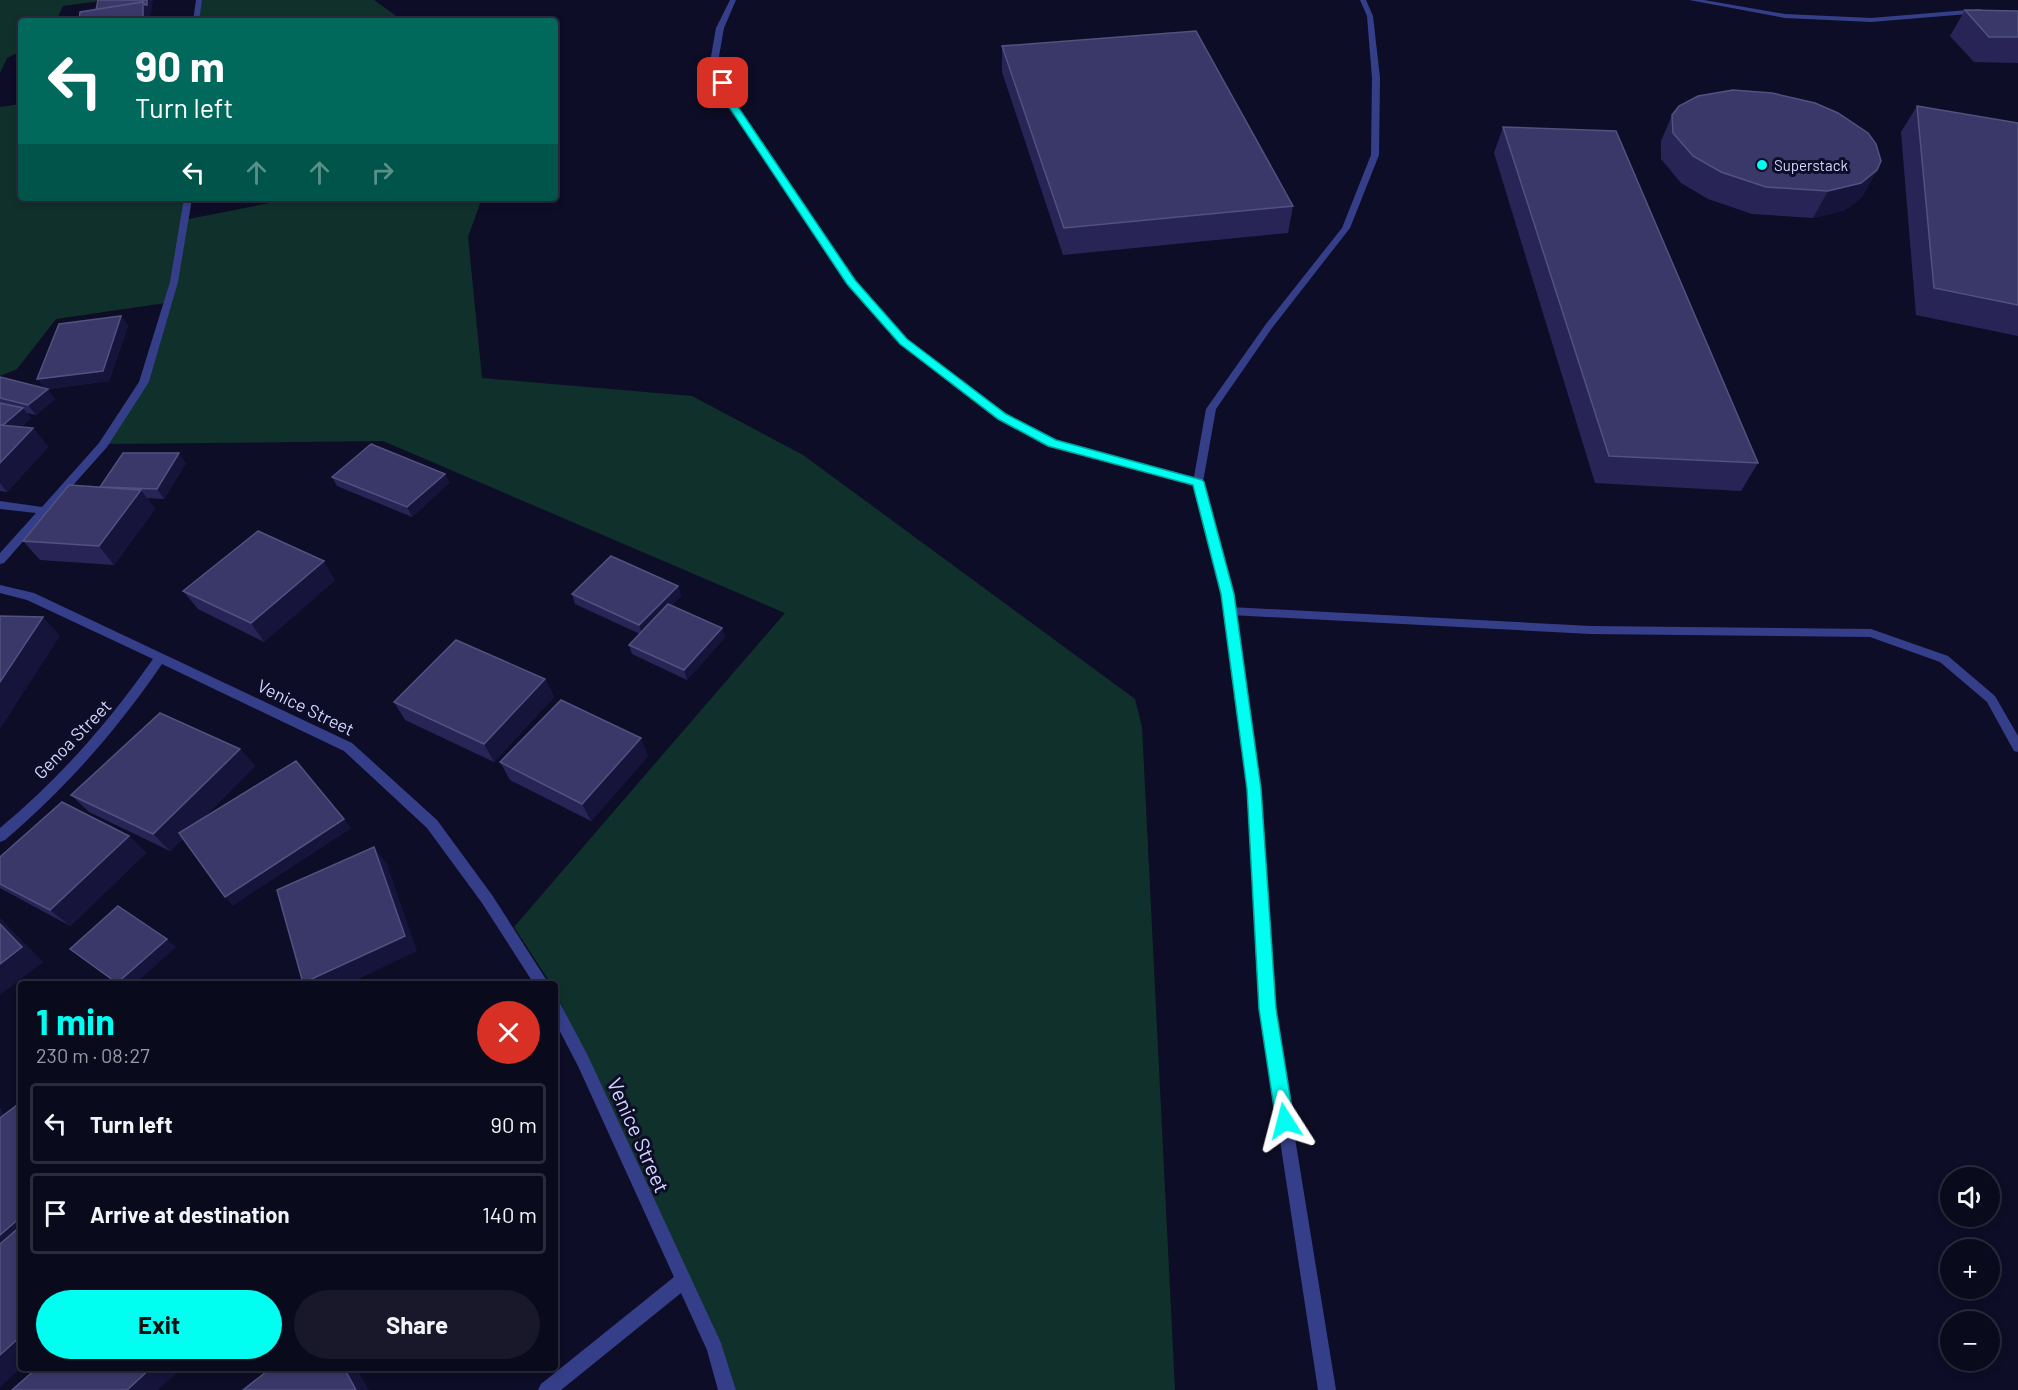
<!DOCTYPE html>
<html lang="en">
<head>
<meta charset="utf-8">
<style>
	body { margin:0; font-family:Barlow,sans-serif; background:#18182a; color:#f1f3f6; height:100vh; display:flex; flex-direction:column; font-size:22px; white-space:nowrap }
	* { box-sizing:border-box; margin:0 }
	p { font-size:20px; color:#999aa4 }
	.icon { flex:none; width:33px; height:33px; fill:none; stroke:currentColor; stroke-width:2; stroke-linecap:round; stroke-linejoin:round }
	.map { position:relative; flex:1; overflow:hidden }
	.sheet { position:absolute; left:18px; top:981px; width:540px; height:390px; display:flex; flex-direction:column; background:#0a0a1d; border-radius:6px; box-shadow:0 3px 9px #0003,0 0 0 2px #2a2b3b }
	.sheet>* { flex:none }
	.guide { position:absolute; left:18px; top:18px; width:540px; height:183px; border-radius:6px; box-shadow:0 3px 9px #0003,0 0 0 2px #2a2b3b; background:#00695c; color:#fff; overflow:hidden }
	.controls { position:absolute; left:1940px; top:1167px; display:grid; gap:12px }
	.controls a { display:grid; place-items:center; width:60px; height:60px; border-radius:50%; background:#0a0a1d; box-shadow:0 3px 9px #0003,0 0 0 2px #2a2b3b; font-size:30px }
	.pin { position:absolute; display:grid; place-items:center; width:51px; height:51px; color:#fff; margin:-26px; border-radius:12px; box-shadow:0 3px 9px #0006 }
	.me { position:absolute; width:66px; margin:-33px; rotate:351deg; stroke-linejoin:round; filter:drop-shadow(0 0 4px #0008) }
	.turn { display:flex; align-items:center; gap:21px; height:126px; padding:0 18px; font-size:27px }
	.turn .icon { width:78px; height:78px; stroke-width:2.5 }
	.turn b { display:block; font-size:42px; line-height:51px }
	.lanes { display:flex; align-items:center; height:57px; padding:0 18px; background:#0003; justify-content:center; gap:30px; direction:ltr }
	.lanes .off { opacity:.35 }
	.round { display:grid; place-items:center; flex:none; width:63px; height:63px; border-radius:32px; background:#18182a }
	.headline { display:flex; align-items:center; justify-content:space-between; height:102px; padding:0 18px }
	h1 { font-size:36px; font-weight:700; line-height:45px; color:#00fef1 }
	.button { display:flex; gap:12px; margin-top:auto; padding:12px 18px }
	.button a { flex:1; height:69px; border-radius:36px; background:#00fef1; color:#111; font-size:24px; font-weight:700; line-height:69px; text-align:center }
	.button a+a { background:#18182a; color:#f1f3f6 }
	ul { padding:0; list-style:none }
	li { display:flex; align-items:center; gap:18px; height:81px; margin:0 12px 9px; padding:0 6px; border:3px solid #2a2b3b; border-radius:6px }
	li div { flex:1 }
	li b { display:block; font-size:22px }
	li em { font-style:normal }
	.map>svg:first-child { display:block }
	.green { fill:#10312b }
	.lines { fill:none; stroke-linecap:round; stroke-linejoin:round }
	.lane { fill:#353f89; fill-rule:evenodd }
	.street { fill:#353f89; fill-rule:evenodd }
	.wall { fill:#282556 }
	.shaded-wall { fill:#16143b }
	.building { fill:#3a3868; stroke:#525180; stroke-width:1.5 }
	.route { fill:#00fef1; stroke:#00a59d; stroke-width:1.5 }
	.poi-dot { fill:#00fef1; stroke:#0e0d27; stroke-width:2 }
	.labels { text-anchor:middle; dominant-baseline:central; stroke-width:6; stroke-linejoin:round; paint-order:stroke }
	.far-poi-label { font-size:15px; fill:#d3d5ff; stroke:#0e0d27; text-anchor:start }
	.street-label { font-size:18px; fill:#d3d5ff; stroke:#0e0d27 }
	.near-street-label { font-size:21px; fill:#d3d5ff; stroke:#0e0d27 }
</style>
</head>
<body>
<div class="map">
<svg width="2018" height="1390" viewBox="0 0 2018 1390">
	<rect width="100%" height="100%" fill="#0e0d27"/>
	<g class="green">
		<polygon points="0,0 108,0 63,6 56,21 21,21 21,51 7,58 0,73"/>
		<polygon points="201,0 374,0 403,21 198,21"/>
		<polygon points="21,104 21,198 192,198 189,219 295,198 482,198 468,237 482,378 692,396 803,455 1135,699 1142,727 1175,1390 736,1390 722,1347 555,991 555,984 551,984 514,927 785,613 383,441 107,444 149,382 172,302 56,319 17,369 0,376 0,107"/>
	</g>
	<g class="lines">
		<polygon class="lane" points="1230,607 1590,626 1871,629 1948,656 1995,696 2018,736 2018,752 2014,751 1987,702 1940,662 1870,637 1590,634 1230,615 1224,611"/>
		<g class="street">
			<polygon points="196,0 202,0 199,21 193,21"/>
			<polygon points="730,0 736,0 724,28 718,62 735,103 854,280 906,340 1006,414 1055,441 1194,477 1206,409 1266,324 1342,228 1371,155 1372,78 1367,16 1360,0 1366,0 1373,16 1380,78 1379,155 1350,228 1272,328 1216,409 1203,482 1234,594 1260,789 1274,1009 1336,1390 1318,1390 1260,1009 1248,789 1222,594 1193,484 1048,445 998,418 900,344 848,284 727,103 710,62 716,28"/>
			<polygon points="1689,0 1704,0 1785,14 1871,18 1980,9 1983,11 1980,13 1871,22 1785,18"/>
			<polygon points="184,198 192,198 178,282 149,382 107,447 51,510 50,514 47,514 4,563 0,564 0,553 36,513 0,509 0,501 42,507 99,443 139,382 170,282"/>
			<path d="M0,585L34,593L352,743L437,820L492,895L549,984H534L482,903L427,828L344,751L162,664C117,730 66,788 5,840L0,842V828C59,779 109,722 153,659L27,600L0,593Z"/>
			<polygon points="555,1001 560,1003 588,1056 721,1343 736,1390 718,1390 707,1350 681,1293 561,1390 538,1390 541,1384 674,1277 578,1066 555,1022"/>
		</g>
	</g>
	<g class="wall">
		<polygon points="1965,10 2018,11 2018,63 1974,62 1950,36"/>
		<polygon points="1002,46 1293,206 1288,233 1063,255 1002,72"/>
		<polygon points="1917,106 2018,123 2018,336 1916,315 1901,132"/>
		<polygon points="1672,115 1877,170 1862,197 1845,210 1813,218 1752,214 1708,199 1681,183 1661,159 1661,141"/>
		<polygon points="1503,127 1758,463 1741,491 1595,483 1494,153"/>
		<polygon points="121,316 128,326 109,381 47,389 55,399 36,415 27,413 31,418 21,427 33,428 48,447 7,492 0,491 0,377 44,388"/>
		<polygon points="186,463 164,499 147,498 155,509 114,565 40,560 23,541 100,487"/>
		<polygon points="445,474 449,483 412,517 337,486 332,477"/>
		<polygon points="335,580 264,642 198,609 183,591"/>
		<polygon points="678,586 681,596 671,605 722,628 725,637 687,680 632,654 629,645 640,634 575,604 572,594"/>
		<polygon points="545,679 554,697 494,762 405,720 394,702"/>
		<polygon points="240,749 255,766 201,820 351,828 233,905 183,838 170,851 89,812 71,795"/>
		<polygon points="648,756 591,821 510,780 500,762"/>
		<polygon points="129,836 146,853 70,926 0,888 0,857"/>
	</g>
	<g class="shaded-wall">
		<polygon points="147,0 153,0 151,14 150,14 153,21 143,21 143,2"/>
		<polygon points="1877,170 1862,197 1845,210 1813,218 1828,191"/>
		<polygon points="121,316 128,326 109,381 45,389 37,379"/>
		<polygon points="48,389 55,399 36,415 28,405"/>
		<polygon points="23,408 31,418 6,439 0,428"/>
		<polygon points="33,428 48,447 7,492 0,483 0,463"/>
		<polygon points="179,453 186,463 164,499 157,489"/>
		<polygon points="445,474 449,483 412,517 407,507"/>
		<polygon points="141,490 155,509 114,565 99,546"/>
		<polygon points="324,561 335,580 264,642 251,623"/>
		<polygon points="678,586 681,596 642,635 639,625"/>
		<polygon points="43,617 60,636 0,729 0,682"/>
		<polygon points="722,628 725,637 687,680 684,670"/>
		<polygon points="545,679 554,697 494,762 484,744"/>
		<polygon points="641,738 648,756 591,821 582,804"/>
		<polygon points="240,749 255,766 170,851 153,834"/>
		<polygon points="344,819 351,828 233,905 225,897"/>
		<polygon points="129,836 146,853 70,926 50,910"/>
		<polygon points="374,847 387,864 417,951 348,984 304,984 303,983"/>
		<polygon points="0,918 43,962 0,995"/>
		<polygon points="167,939 176,947 135,984 117,983"/>
		<polygon points="0,1107 4,1115 0,1118"/>
		<polygon points="21,1217 21,1233 0,1251 0,1235"/>
		<polygon points="21,1336 21,1368 0,1387 0,1355"/>
		<polygon points="151,1368 182,1368 158,1390 127,1390"/>
		<polygon points="344,1368 356,1368 369,1390 356,1390"/>
	</g>
	<g class="building">
		<polygon points="98,0 147,0 147,5 145,5 143,2 96,10"/>
		<polygon points="143,2 143,21 79,21 80,12"/>
		<polygon points="1965,10 2018,11 2018,37 1989,37"/>
		<polygon points="1196,31 1293,206 1064,228 1002,46"/>
		<polygon points="21,58 21,72 18,72"/>
		<polygon points="1733,90 1772,93 1815,103 1838,113 1868,133 1876,144 1881,161 1877,170 1861,183 1828,191 1766,187 1721,172 1693,156 1673,133 1672,115 1679,106 1698,96"/>
		<polygon points="1917,106 2018,123 2018,305 1934,288"/>
		<polygon points="1503,127 1616,131 1758,463 1609,456"/>
		<polygon points="121,316 103,371 37,379 59,324"/>
		<polygon points="0,377 48,389 28,405 0,398"/>
		<polygon points="0,403 23,408 3,425 0,425"/>
		<polygon points="0,425 33,428 0,463"/>
		<polygon points="371,444 445,474 407,507 332,477"/>
		<polygon points="123,453 179,453 157,489 100,487"/>
		<polygon points="69,485 141,490 99,546 23,541"/>
		<polygon points="258,531 324,561 251,623 183,591"/>
		<polygon points="611,556 678,586 639,625 572,594"/>
		<polygon points="668,604 722,628 684,670 629,645"/>
		<polygon points="0,616 43,617 0,682"/>
		<polygon points="456,640 545,679 484,744 394,702"/>
		<polygon points="561,700 641,738 582,804 500,762"/>
		<polygon points="160,713 240,749 153,834 71,795"/>
		<polygon points="296,761 344,819 225,897 179,833"/>
		<polygon points="62,802 129,836 50,910 0,884 0,857"/>
		<polygon points="374,847 405,936 303,983 277,890"/>
		<polygon points="118,906 167,939 117,983 70,949"/>
		<polygon points="0,924 22,947 0,964"/>
		<polygon points="21,1102 21,1217 0,1235 0,1118"/>
		<polygon points="21,1226 21,1336 0,1355 0,1244"/>
		<polygon points="37,1368 151,1368 127,1390 12,1390"/>
		<polygon points="271,1368 344,1368 356,1390 243,1390"/>
	</g>
	<polygon class="route" points="723,80 727,83 736,104 855,280 907,339 1006,414 1056,440 1202,480 1204,482 1234,594 1261,789 1276,1009 1294,1121 1291,1127 1285,1129 1279,1127 1276,1121 1259,1009 1247,789 1221,594 1193,485 1048,446 998,419 900,344 847,284 727,104 719,83"/>
	<circle class="poi-dot" cx="1762" cy="165" r="6"/>
	<g class="labels">
		<g class="far-poi-label">
			<text x="1774" y="165">Superstack</text>
		</g>
		<g class="street-label">
			<text transform="translate(306 707) rotate(26)">Venice Street</text>
			<text transform="translate(72 739) rotate(-46)">Genoa Street</text>
		</g>
		<g class="near-street-label">
			<text transform="translate(639 1135) rotate(66)">Venice Street</text>
		</g>
	</g>
</svg>
<div class="controls">
<a><svg class="icon" aria-label="sound" viewBox="0 0 24 24"><path d="M4 9h4l5-4v14l-5-4H4zM17 9q2 3 0 6"/></svg></a>
<a>+</a>
<a>−</a>
</div>
<div class="pin" style="left:723px;top:83px;background:#d93025"><svg class="icon" aria-label="arrive" viewBox="0 0 24 24"><path d="M6 21V4h12l-3 4 3 4H6"/></svg></div>
<svg class="me" style="left:1285px;top:1121px" viewBox="-20 -20 40 40"><path d="M0-17L14 15 0 8-14 15z" fill="#00fef1" stroke="#fff" stroke-width="4"/></svg>
<div class="guide">
<div class="turn"><svg class="icon" aria-label="left" viewBox="0 0 24 24"><path d="M17 20v-9H6M10 6l-5 5 5 5"/></svg><div><b>90 m</b>Turn left</div></div>
<div class="lanes"><svg class="icon" aria-label="left" viewBox="0 0 24 24"><path d="M17 20v-9H6M10 6l-5 5 5 5"/></svg><svg class="icon off" aria-label="ahead" viewBox="0 0 24 24"><path d="M12 20V5M6 11l6-6 6 6"/></svg><svg class="icon off" aria-label="ahead" viewBox="0 0 24 24"><path d="M12 20V5M6 11l6-6 6 6"/></svg><svg class="icon off" aria-label="right" viewBox="0 0 24 24"><path d="M7 20v-9h11M14 6l5 5-5 5"/></svg></div>
</div>
<section class="sheet">
<div class="headline"><div><h1>1 min</h1><p>230 m · 08:27</p></div><a class="round" style="background:#d93025;color:#fff"><svg class="icon" aria-label="close" viewBox="0 0 24 24"><path d="M6 6l12 12M18 6L6 18"/></svg></a></div>
<ul>
<li><svg class="icon" aria-label="left" viewBox="0 0 24 24"><path d="M17 20v-9H6M10 6l-5 5 5 5"/></svg><div><b>Turn left</b></div><em>90 m</em></li>
<li><svg class="icon" aria-label="arrive" viewBox="0 0 24 24"><path d="M6 21V4h12l-3 4 3 4H6"/></svg><div><b>Arrive at destination</b></div><em>140 m</em></li>
</ul>
<div class="button"><a>Exit</a><a>Share</a></div>
</section>
</div>
</body>
</html>
